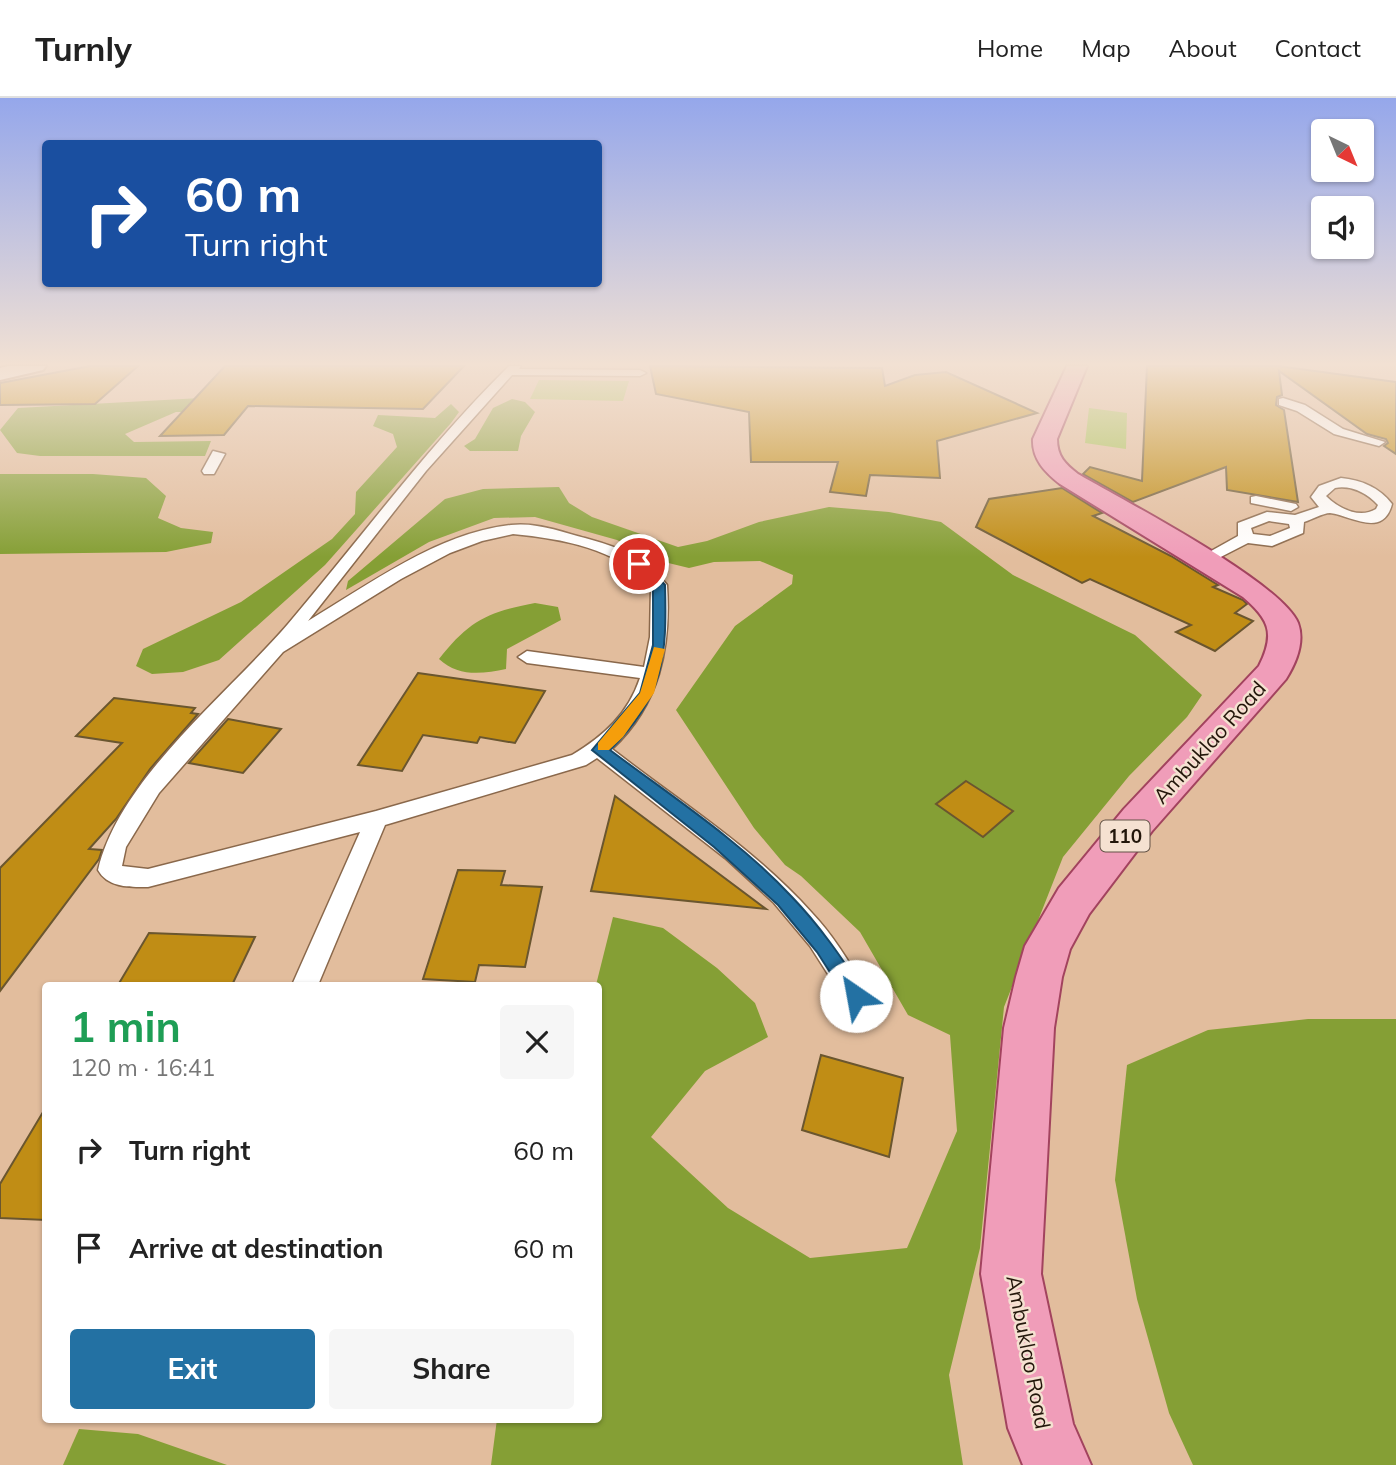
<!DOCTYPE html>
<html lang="en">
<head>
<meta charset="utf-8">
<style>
	body { margin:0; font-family:Mulish,sans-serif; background:#f6f6f6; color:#222; height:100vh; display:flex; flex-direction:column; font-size:26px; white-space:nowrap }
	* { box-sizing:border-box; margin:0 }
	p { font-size:23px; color:#767676 }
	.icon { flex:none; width:38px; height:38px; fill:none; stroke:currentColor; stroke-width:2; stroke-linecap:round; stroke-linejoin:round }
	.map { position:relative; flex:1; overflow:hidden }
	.drawer { position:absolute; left:42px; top:884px; width:560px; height:441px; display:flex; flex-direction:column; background:#fff; border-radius:7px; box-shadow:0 2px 5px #0004 }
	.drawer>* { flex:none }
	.top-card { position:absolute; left:42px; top:42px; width:560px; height:147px; border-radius:7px; box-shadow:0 2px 5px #0004; background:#1a4fa0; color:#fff; overflow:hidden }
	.needle { width:46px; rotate:137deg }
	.tools { position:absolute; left:1311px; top:21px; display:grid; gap:14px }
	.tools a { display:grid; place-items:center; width:63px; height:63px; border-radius:7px; background:#fff; box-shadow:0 2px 5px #0004; font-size:35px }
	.pin { position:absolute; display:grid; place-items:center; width:60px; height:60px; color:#fff; margin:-30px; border:4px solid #fff; border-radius:50%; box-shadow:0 2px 7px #0007 }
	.me { position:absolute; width:77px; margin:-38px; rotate:327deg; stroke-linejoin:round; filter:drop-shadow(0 0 5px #0008) }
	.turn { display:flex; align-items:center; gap:24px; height:147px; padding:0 28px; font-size:32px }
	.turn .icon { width:91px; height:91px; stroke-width:2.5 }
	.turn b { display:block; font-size:49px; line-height:60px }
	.round { display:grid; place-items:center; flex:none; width:74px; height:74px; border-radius:7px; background:#f6f6f6 }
	.summary { display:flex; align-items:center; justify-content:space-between; height:119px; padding:0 28px }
	h1 { font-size:42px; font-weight:700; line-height:52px; color:#1e9e55 }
	.button { display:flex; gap:14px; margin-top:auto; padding:14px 28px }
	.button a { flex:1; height:80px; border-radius:7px; background:#2371a3; color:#fff; font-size:28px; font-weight:700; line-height:80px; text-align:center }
	.button a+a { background:#f6f6f6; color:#222 }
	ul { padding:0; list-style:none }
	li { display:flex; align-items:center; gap:21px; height:98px; padding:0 28px }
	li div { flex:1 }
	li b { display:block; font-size:26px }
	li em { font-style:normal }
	header { display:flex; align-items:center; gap:42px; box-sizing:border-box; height:98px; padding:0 35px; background:#fff; border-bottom:2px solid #e0e0e0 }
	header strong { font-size:33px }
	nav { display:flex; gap:38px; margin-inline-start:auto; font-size:24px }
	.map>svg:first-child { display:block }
	.green { fill:#a5c251 }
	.forest { fill:#859f35 }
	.building { fill:#c08d15; stroke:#6a562f; stroke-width:2 }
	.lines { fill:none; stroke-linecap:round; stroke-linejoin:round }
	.lane-casing { stroke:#8a684b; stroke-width:3 }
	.secondary-casing { stroke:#8a684b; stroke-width:4 }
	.primary-casing { stroke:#a2435e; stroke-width:4 }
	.lane { fill:#fff; fill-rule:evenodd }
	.secondary { fill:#fff; fill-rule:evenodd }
	.primary { fill:#f09db9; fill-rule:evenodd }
	.route { fill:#2371a3; stroke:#17496a; stroke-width:2 }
	.slow { fill:#f59e0b }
	.labels { text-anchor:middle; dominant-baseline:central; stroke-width:5; stroke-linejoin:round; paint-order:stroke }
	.shield { fill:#f5e1d1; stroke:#625346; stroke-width:2 }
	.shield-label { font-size:19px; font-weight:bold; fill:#23160a }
	.street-label { font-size:21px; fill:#23160a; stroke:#f5e1d1 }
</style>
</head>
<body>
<header>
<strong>Turnly</strong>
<nav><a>Home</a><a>Map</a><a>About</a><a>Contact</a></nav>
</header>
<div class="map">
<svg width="1396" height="1367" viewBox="0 0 1396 1367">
	<rect width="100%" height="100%" fill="#e2bd9d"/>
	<g class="green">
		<polygon points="539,282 629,283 623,303 530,301"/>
		<polygon points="1089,310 1127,315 1126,351 1085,345"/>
	</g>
	<g class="forest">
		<polygon points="219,299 209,314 176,314 125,336 134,344 211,343 205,358 40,358 17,355 0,332 18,310"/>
		<polygon points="512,301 525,304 535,314 521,338 518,353 470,353 464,348 475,341 493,310"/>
		<polygon points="451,306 459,314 451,325 325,467 219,562 183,574 152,576 136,568 143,551 241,504 332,441 355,416 356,394 397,349 393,336 373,328 378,317 435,320"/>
		<polygon points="0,376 93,376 146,380 166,398 158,420 181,430 213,434 211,445 166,454 0,456"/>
		<polygon points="559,389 569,405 592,419 678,449 707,443 759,424 829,409 889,414 941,424 1013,477 1135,537 1202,597 1187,619 1129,678 1063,759 1004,909 980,1150 949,1277 963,1367 491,1367 497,1321 598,1321 598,887 596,887 613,819 663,830 717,870 755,905 768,939 705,973 651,1039 728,1110 810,1160 907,1150 957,1033 950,937 908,917 860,834 801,778 785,767 754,730 676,612 735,528 792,486 793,477 760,463 714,464 689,470 656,462 617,442 535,419 494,420 429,444 346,492 348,483 445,401 483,391"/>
		<path d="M535,505L558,509L561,522L507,551L506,571C482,576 458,579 439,561C469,523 487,514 535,505Z"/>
		<polygon points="1308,921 1396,921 1396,1367 1193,1367 1169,1315 1137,1201 1115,1082 1127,967 1208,932"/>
		<polygon points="79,1331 138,1336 227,1367 63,1367"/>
	</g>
	<g class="building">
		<polygon points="90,268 138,268 95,306 0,307 0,285"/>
		<polygon points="225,268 464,268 423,311 248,308 224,337 160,338"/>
		<polygon points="650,268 882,270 885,288 915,277 946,274 1037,315 937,343 940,380 870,377 866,398 830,394 838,364 751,364 749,314 656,296"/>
		<polygon points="1147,268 1278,268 1396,284 1396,356 1384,348 1388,345 1386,341 1367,336 1279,273 1282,297 1277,299 1276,307 1284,312 1298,404 1227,392 1226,369 1133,404 1083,376 1090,369 1142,383"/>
		<polygon points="1062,390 1102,415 1093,418 1171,458 1218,487 1213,489 1243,502 1247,506 1235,515 1253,523 1215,553 1176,534 1191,527 1090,481 1082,485 976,429 989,401"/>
		<polygon points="418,575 545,593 515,645 480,639 477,645 423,637 402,673 358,667"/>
		<polygon points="114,600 195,610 191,615 198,616 150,671 116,721 89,751 102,752 99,761 0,893 0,770 122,645 76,638"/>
		<polygon points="228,621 281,631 243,675 189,665"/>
		<polygon points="966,683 1013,713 983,739 936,706"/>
		<polygon points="615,698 766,811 591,793"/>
		<polygon points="458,772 505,773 501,787 542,789 525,869 479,867 475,884 423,881"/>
		<polygon points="149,835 255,839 232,887 118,887"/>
		<polygon points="821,957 903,980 889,1059 802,1032"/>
		<polygon points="46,1009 46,1122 0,1120 0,1086"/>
	</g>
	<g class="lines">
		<defs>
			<g id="lane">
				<path d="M509,268H521L519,271L640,272L646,275L640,278L512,277L426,373L308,523C370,486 438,435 511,427C536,424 562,434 585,440C618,449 646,459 667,487C671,550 660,606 612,651C680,704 754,750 812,815C833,837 849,864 865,890L869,898L865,906L856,910L847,906L810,848L774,805L725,760L597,660L586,667L385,727L318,887H292L360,734L148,789C130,789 108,790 98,772C119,681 228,596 288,526C361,440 428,348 509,268ZM513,436C563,441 616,450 651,488L650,539L644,569L527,553L518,559L527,565L640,580C628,616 604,638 572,657L376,713L148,771L122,768L126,749L159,695L283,554L401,481L450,455L482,443Z"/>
				<polygon points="1283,300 1305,307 1343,331 1385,344 1379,348 1334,336 1297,313 1279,307 1279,301"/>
				<polygon points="213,353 225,356 214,376 204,376 202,373"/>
				<path d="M1341,380C1361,382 1379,389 1392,406C1383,441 1350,417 1330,415C1323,415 1311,422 1304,424L1303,435L1272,448L1248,445L1209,465L1203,467L1195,462L1238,438V425L1267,414L1295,417L1319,409L1311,399L1319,388ZM1335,390C1351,387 1367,395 1378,407L1376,411C1360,421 1339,411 1326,398ZM1269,423L1289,426L1290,430L1270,438L1253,436L1251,430Z"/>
				<polygon points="1256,398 1296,406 1298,409 1291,413 1251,405 1251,399"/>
			</g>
			<polygon id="secondary" points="8,268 46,268 43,272 0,282 0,270"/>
			<path id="primary" d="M1067,268H1087L1057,341C1057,358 1065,366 1078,376C1123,402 1281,484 1298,525C1305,544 1296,565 1286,581L1152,733L1089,816L1070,851L1062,879L1054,930L1041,1176L1073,1326L1091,1367H1023L1008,1330L981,1176L1004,930L1016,879L1025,848L1059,790L1124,711L1259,568C1275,536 1270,522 1243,499L1060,386C1045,374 1032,361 1033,341Z"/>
		</defs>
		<use href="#lane" class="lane-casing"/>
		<use href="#secondary" class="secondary-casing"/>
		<use href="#primary" class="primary-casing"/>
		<use href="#lane" class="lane"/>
		<use href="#secondary" class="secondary"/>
		<use href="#primary" class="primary"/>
	</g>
	<linearGradient id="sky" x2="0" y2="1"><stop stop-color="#95a7eb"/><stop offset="0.58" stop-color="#f2e1d3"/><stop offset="1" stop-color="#f2e1d3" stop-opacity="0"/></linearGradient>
	<rect width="1396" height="459" fill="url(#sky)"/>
	<path class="route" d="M635,464H644L665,487C667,559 664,599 610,652C671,698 739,742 792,799C820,828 841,859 863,892L866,898L863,904L856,907L849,904L817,854L778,807L714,749L592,652L640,595L653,547V488L635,469Z"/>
	<polygon class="slow" points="654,549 665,551 654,595 623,639 609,652 598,652 598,645 640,595"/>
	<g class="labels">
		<rect class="shield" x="1100.5" y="722.5" width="49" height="31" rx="5"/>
		<g class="shield-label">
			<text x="1125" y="738">110</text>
		</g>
		<g class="street-label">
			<text transform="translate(1209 644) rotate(-48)">Ambuklao Road</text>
			<text transform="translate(1029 1254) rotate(79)">Ambuklao Road</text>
		</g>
	</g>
</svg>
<div class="tools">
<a><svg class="needle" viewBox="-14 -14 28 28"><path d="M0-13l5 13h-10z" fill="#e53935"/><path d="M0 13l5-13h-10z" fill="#767676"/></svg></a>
<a><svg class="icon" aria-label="sound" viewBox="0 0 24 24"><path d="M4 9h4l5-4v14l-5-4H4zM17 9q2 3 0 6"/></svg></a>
</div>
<div class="pin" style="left:639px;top:466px;background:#d93025"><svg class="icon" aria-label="arrive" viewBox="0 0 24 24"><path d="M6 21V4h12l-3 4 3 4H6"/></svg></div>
<svg class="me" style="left:856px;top:898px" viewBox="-20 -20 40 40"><circle r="19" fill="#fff"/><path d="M0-13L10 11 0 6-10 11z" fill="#2371a3"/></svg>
<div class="top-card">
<div class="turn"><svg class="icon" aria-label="right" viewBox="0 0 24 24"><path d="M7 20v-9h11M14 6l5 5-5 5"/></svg><div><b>60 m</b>Turn right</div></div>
</div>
<section class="drawer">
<div class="summary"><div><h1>1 min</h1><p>120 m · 16:41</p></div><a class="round"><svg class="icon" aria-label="close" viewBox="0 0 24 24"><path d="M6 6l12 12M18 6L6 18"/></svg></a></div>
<ul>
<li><svg class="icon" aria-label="right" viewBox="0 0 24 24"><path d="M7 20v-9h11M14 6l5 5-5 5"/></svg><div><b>Turn right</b></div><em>60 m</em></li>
<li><svg class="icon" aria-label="arrive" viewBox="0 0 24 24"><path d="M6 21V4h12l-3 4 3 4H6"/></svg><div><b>Arrive at destination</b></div><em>60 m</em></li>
</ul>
<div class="button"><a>Exit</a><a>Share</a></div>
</section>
</div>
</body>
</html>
